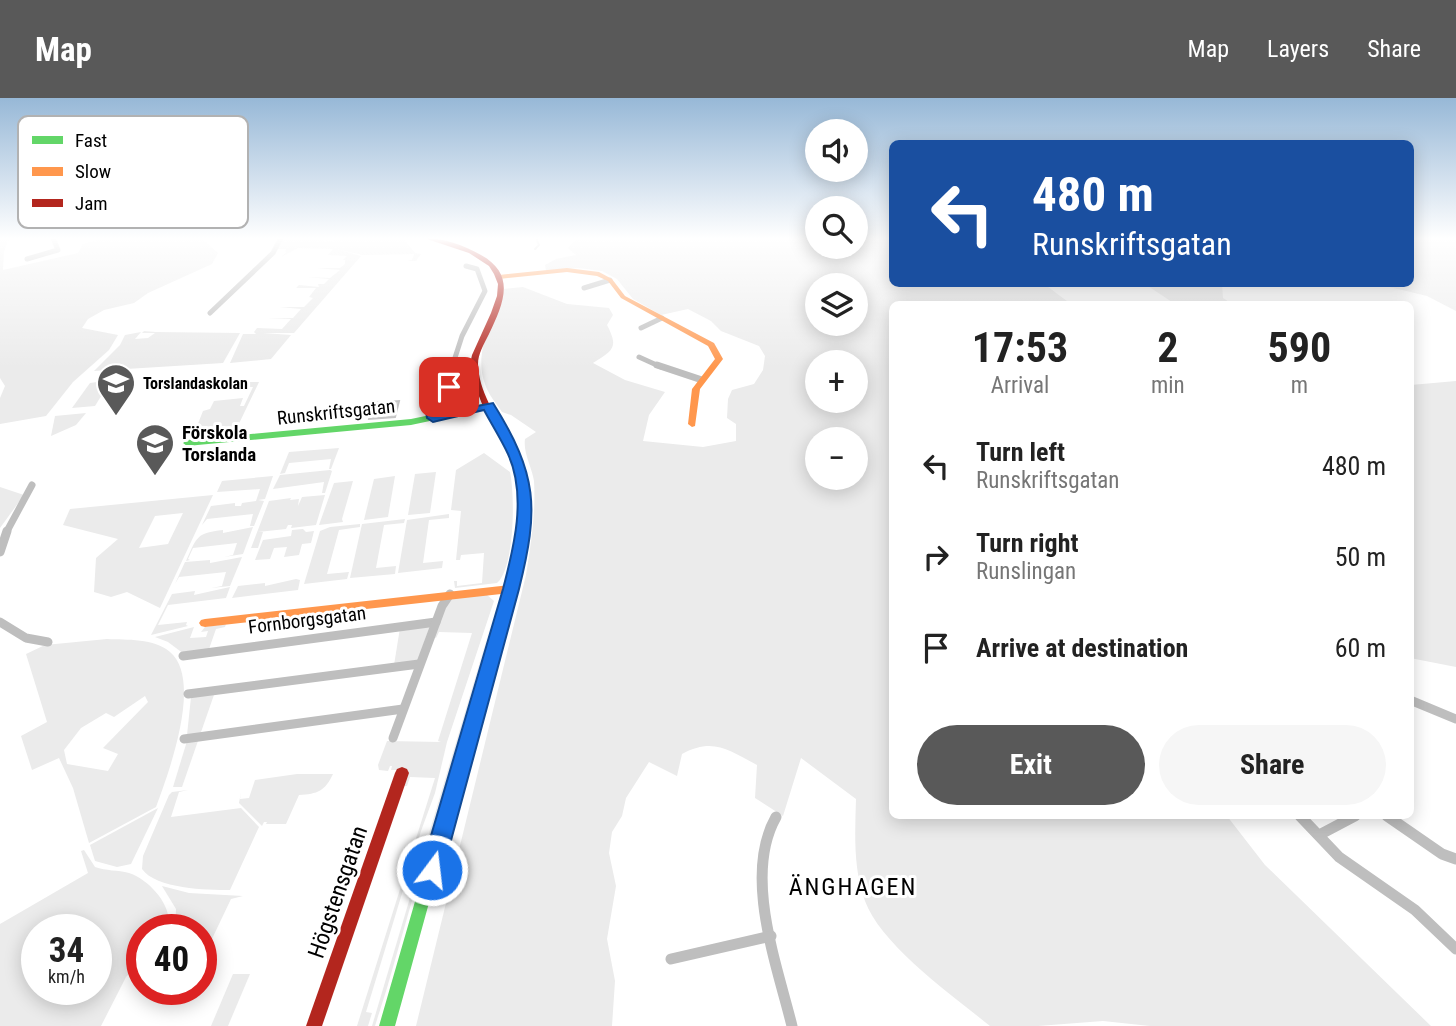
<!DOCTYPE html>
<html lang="en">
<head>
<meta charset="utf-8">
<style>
	body { margin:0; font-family:"Roboto Condensed",sans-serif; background:#f6f6f6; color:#222; height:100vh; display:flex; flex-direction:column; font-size:26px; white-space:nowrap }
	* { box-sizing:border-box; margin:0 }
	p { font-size:23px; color:#767676 }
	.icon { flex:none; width:38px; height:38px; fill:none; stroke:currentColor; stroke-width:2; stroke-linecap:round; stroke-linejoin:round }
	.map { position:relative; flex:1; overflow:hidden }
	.panel { position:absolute; left:889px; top:203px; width:525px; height:518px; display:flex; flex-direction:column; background:#fff; border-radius:10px; box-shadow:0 4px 18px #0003 }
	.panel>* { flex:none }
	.hud { position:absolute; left:889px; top:42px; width:525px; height:147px; border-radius:10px; box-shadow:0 4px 18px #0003; background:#1a4fa0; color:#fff; overflow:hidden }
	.fabs { position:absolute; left:805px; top:21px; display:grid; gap:14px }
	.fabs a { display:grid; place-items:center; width:63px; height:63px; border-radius:50%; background:#fff; box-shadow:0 4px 18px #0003; font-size:35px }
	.speed { position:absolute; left:21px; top:816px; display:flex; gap:14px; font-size:35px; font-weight:700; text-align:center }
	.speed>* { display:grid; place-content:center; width:91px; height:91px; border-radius:50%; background:#fff; box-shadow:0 4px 18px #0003; line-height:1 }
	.speed small { font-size:18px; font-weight:400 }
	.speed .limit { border:10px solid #d22; background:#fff; color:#111 }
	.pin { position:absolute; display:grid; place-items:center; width:60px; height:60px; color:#fff; margin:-30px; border-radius:14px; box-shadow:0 4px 10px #0006 }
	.me { position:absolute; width:77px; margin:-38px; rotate:15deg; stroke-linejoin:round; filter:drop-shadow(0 0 5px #0008) }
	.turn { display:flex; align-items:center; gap:24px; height:147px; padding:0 28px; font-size:32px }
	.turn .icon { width:91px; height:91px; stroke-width:2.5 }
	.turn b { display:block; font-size:49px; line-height:60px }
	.eta { display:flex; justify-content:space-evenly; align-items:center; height:119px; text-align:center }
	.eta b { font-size:42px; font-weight:700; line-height:49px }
	.primary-button { display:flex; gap:14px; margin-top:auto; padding:14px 28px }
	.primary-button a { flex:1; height:80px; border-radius:42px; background:#595959; color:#fff; font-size:28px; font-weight:700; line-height:80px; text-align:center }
	.primary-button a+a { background:#f6f6f6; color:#222 }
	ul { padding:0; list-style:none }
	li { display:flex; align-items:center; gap:21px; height:91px; padding:0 28px }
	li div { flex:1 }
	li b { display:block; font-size:26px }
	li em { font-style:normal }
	header { display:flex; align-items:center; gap:42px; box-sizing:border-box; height:98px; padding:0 35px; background:#595959; color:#fff }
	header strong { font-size:33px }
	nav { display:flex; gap:38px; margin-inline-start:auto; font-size:24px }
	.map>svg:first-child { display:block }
	.green { fill:#ebebeb; fill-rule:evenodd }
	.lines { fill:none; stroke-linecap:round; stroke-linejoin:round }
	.stream { stroke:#bebebe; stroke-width:2 }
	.building { fill:#dfdfdf; stroke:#c6c6c6; stroke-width:2 }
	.street-far3 { stroke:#bebebe; stroke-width:5 }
	.street-far2 { stroke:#bebebe; stroke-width:7 }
	.street-far1 { stroke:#bebebe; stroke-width:9 }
	.street { stroke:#bebebe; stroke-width:11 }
	.fast { fill:#63d668; fill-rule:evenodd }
	.slow { fill:#ff974d; fill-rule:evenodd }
	.jam { fill:#b3261e; fill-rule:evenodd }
	.route { fill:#1a73e8; stroke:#114b97; stroke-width:2 }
	.labels { text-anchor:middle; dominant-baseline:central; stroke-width:6; stroke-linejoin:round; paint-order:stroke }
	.far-poi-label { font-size:16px; font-weight:bold; fill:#000; stroke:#fff; text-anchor:start }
	.street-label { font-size:19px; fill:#000; stroke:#fff }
	.poi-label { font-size:19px; font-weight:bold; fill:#000; stroke:#fff; text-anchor:start }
	.near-street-label { font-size:23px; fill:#000; stroke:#fff }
	.near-neighbourhood-label { font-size:24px; letter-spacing:2px; fill:#000; stroke:#fff }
	.key { fill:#fff; stroke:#b2b2b2; stroke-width:2 }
	.key-label { font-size:19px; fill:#000 }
</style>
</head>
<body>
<header>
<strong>Map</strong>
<nav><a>Map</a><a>Layers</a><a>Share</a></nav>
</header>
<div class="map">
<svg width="1456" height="928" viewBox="0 0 1456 928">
	<rect width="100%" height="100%" fill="#fff"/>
	<g class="green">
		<polygon points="0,140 9,140 4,154 3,172 78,155 83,146 105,140 201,140 218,155 212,166 148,195 134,205 104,212 88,221 82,230 118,237 109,252 73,284 46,318 0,326 0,300 5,288 0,280"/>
		<polygon points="283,140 332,143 334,140 403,140 415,155 421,156 416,163 407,163 412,162 414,156 363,157 336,151 361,158 294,235 263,235 291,237 271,261 230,265 243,236 256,236 254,234 257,230 282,231 291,221 268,220 293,220 301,211 279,209 304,209 313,200 309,199 316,190 296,190 299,187 319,189 318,186 324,186 329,181 307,179 330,180 340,172 316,170 340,170 345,166 345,162 323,162 343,162 347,158 328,157 333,151 298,150 281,159 287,154 285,153 286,151 278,151"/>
		<path d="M577,140H817V149H856V140H892V186H1044L1071,206H892V718H1227L1265,767L1431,928H1150L1103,923L1038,928H990C953,898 881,847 865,803C853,770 855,735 856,701L801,660L783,718L755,700L757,667C729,652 713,639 682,656L677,678L649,664L626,700L622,718L612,734L609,755L616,788L607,841L615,883L612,928H416L526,477C531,445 536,415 534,383C532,369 523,355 525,341L536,334L511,317L502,314C496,305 488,296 485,286C473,255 493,220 504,191L523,189L567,206L609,210L613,217L607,227C619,250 613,252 593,265L625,282L665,294L649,317L643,343L703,349L736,343V326L727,320L728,301L732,292L754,286L763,272L765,258L759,248L721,233L711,223L688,211L661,217L633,201L617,181L602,173L578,170L546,173L545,167L556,161L576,157L568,150ZM817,187H856V226H817ZM817,264H856V303H817ZM817,341H856V380H817Z"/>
		<polygon points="1411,140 1456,140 1456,213 1427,198 1377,186 1410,186"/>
		<polygon points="1145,186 1222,186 1223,200 1232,206 1175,206"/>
		<polygon points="144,233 156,234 240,235 223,265 94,273 120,247 125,237 141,234 135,241 148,240 155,235 142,235"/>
		<polygon points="111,282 95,308 72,310 90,285"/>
		<polygon points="1456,283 1456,569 1410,560 1411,287"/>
		<polygon points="250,284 259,284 233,338 217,340 197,328 203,313 210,311 214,303 243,300 240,308 244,308 253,289 245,289"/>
		<polygon points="86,315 76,327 51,338 55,318"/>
		<polygon points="339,350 331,371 329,371 331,361 289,365 285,375 280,376 289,354"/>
		<path d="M484,355L510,374C515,397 515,469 497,485L455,490L454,483H457V488L482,485L484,455L461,457L460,462H456L461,413L451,412L456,372Z"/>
		<polygon points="330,372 332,373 325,395 322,395 324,384 273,391 280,377"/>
		<polygon points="436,374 430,415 408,417 415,376"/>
		<polygon points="273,378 265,401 258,402 264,403 254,428 250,428 253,416 207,421 202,427 211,408 235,405 235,408 241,408 242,405 256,403 260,391 217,394 222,383"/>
		<polygon points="395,378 388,419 364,422 374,381"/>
		<polygon points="353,383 342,421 343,424 319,427 334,385"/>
		<polygon points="0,389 24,397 0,430"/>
		<path d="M213,397L160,510L127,494L111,499L94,494L96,460L118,441L63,427L70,411ZM183,415L168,446L139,450L155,418Z"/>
		<polygon points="325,397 316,427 291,430 292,427 288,427 286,431 258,434 263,434 258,450 251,450 269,403 291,400 290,402 299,401 298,408 302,399"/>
		<polygon points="449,416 449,420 429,422 423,465 443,463 442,470 398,475 407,422"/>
		<polygon points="405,421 404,425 384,427 376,470 396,468 395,476 350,480 362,426"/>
		<polygon points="360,426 360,429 339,432 327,476 349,474 347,481 304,486 320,433 330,429"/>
		<path d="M253,429L243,456L224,459L233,457L237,445L193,450L188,461L190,462L186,463C197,439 196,435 223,432V435Z"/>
		<polygon points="303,431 306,434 314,433 311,445 302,446 299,457 284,459 287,449 274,450 270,461 255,462 263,442 291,438 292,432"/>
		<polygon points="242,459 230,488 211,490 222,488 226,474 179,479 175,486 185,464 210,462 210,465"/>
		<polygon points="296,481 300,482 298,492 232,500 238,488 265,485 265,488"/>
		<polygon points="230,489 226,500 168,507 158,527 187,524 186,527 188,528 151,537 172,496 195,493 194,497"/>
		<polygon points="486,496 494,503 447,644 435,695 421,733 366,914 372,915 368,928 357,928 435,680 410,679 407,688 403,688 407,672 391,672 392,668 390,668 388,673 379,672 378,667 387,643 441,644 438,643 472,535 439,534 436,540 434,539 445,506 452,499"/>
		<polygon points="497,506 387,890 375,928 372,928"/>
		<polygon points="226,526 225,529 216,531 209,551 184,556 168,544 155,539 194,529 190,540 206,539 208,533 201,534 205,529"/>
		<polygon points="430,528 417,564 394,567 400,530"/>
		<path d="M107,541C127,542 154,540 170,554C203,582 169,674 156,709L89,745L73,690L59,660L32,672L21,638L47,624L26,556L45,547ZM145,598L148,604L103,650L118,656L108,673L67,666L64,652L81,630L106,615L114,619Z"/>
		<polygon points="215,594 200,637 187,637 191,599"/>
		<polygon points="199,640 182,689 173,689 187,643"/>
		<path d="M297,676H333C325,693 318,696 299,697L286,726H266L267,724H264L262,728L239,705L241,694L240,701L249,700L255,682Z"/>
		<path d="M188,692L179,694L171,719L241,710L259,729L230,792C207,792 156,791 142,771L143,758L169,697L172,694Z"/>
		<polygon points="158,710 131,766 117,769 95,763 90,747"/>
		<path d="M84,752L95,769C106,773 118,772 129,775C150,782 174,809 168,831H142V861L126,879L101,928H0V826L88,775L81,753ZM37,831H96V891H37Z"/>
		<polygon points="162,788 189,795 243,798 231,801 210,845 206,845 201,854 201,831 175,831 176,811"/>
		<polygon points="233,876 250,876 228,928 211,928"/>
	</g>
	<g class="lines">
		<polyline class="stream" points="535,151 539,147 536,140"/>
	</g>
	<polygon class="building" points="399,303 395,319 369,321 371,305"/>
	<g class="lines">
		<g class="street-far3">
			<polyline points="27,161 58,152 53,140"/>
			<polyline points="584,190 610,182"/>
			<polyline points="210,215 273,155 281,140"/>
			<polyline points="641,230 662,220"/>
			<polyline points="639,259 661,269"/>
			<polyline points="452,269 462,238 485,193 477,171 466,168"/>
		</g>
		<g class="street-far2">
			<polyline points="657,267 702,282"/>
			<polyline points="434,321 434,312 448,292 452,267"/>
			<polyline points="6,435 32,387"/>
		</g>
		<g class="street-far1">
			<polyline points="0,454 7,433"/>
			<polyline points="0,524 26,540 48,544"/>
			<polyline points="183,558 436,524"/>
			<polyline points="188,596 419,566"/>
			<polyline points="1410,602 1456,621"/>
			<polyline points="393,640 442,508 450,496"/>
			<polyline points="184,641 403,611"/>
		</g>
		<g class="street">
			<polyline points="1300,718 1339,759 1415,812 1456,851"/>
			<polyline points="1387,718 1442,756 1456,761"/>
			<path d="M776,719C743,777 777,867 792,928"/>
			<polyline points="1319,737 1355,718"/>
			<polyline points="671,861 771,838"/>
		</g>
		<g class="fast">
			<polygon points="488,305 492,308 491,310 411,327 187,348 183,345 187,342 411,321"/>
			<polygon points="520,366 525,369 530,407 520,475 395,928 379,928 510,475 520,407 515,369"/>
		</g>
		<g class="slow">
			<polygon points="567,170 599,174 612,181 625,198 714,245 723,261 700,291 695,328 692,329 688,326 692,291 715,261 708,248 621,200 608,183 597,178 567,174 499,181 496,179 499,177"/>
			<polygon points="511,487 516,491 511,495 205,529 201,528 199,525 201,522 205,521"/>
		</g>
		<g class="jam">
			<path d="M424,140C443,140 464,147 481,157C517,177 503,206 489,236C484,246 478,256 478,266C479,304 511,336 525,369L523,371L520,372L515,369L504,344L482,306L472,280L470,266L472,257L491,215L497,198L498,186L494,176L489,168L469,155Z"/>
			<polygon points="402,669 407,671 409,675 322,928 306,928 395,675 397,671"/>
		</g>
	</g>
	<linearGradient id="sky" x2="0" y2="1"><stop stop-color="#97b8d7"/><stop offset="0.52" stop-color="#fff"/><stop offset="1" stop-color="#fff" stop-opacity="0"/></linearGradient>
	<rect width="1456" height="270" fill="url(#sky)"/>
	<path class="route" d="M449,285L455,289L439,315L493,305C538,377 539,410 519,491L443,772L440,780L432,783L424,780L421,772L503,491C514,449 527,398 508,356C501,341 492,327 484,312L433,324L427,320L426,312L445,286Z"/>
	<defs>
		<symbol id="school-pin" viewBox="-11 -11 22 30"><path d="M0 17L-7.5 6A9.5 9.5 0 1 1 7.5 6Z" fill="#595959" stroke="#fff"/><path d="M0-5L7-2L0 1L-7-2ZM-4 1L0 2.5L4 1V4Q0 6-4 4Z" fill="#fff"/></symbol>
	</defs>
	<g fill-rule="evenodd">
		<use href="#school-pin" x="94" y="263" width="44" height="60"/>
		<use href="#school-pin" x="133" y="323" width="44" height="60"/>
	</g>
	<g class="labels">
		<g class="far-poi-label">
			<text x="143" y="285">Torslandaskolan</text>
		</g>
		<g class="street-label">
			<text transform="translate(336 314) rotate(-6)">Runskriftsgatan</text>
			<text transform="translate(307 522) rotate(-7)">Fornborgsgatan</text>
		</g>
		<g class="poi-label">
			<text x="182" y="334">Förskola<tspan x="182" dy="22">Torslanda</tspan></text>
		</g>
		<g class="near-street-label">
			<text transform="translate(338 794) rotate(-71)">Högstensgatan</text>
		</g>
		<g class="near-neighbourhood-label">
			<text x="853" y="789">ÄNGHAGEN</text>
		</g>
	</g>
	<rect x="18" y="18" width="230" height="112" rx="10" class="key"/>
	<rect x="32" y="38" width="31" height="8" fill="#63d668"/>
	<rect x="32" y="69" width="31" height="9" fill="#ff974d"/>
	<rect x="32" y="101" width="31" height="8" fill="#b3261e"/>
	<g class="key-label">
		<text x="75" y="49">Fast</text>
		<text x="75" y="80">Slow</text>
		<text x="75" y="112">Jam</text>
	</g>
</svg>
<div class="fabs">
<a><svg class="icon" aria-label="sound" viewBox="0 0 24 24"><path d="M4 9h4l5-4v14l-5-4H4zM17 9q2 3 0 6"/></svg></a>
<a><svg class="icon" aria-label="search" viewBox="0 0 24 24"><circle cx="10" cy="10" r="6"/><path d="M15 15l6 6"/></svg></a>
<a><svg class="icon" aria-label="layers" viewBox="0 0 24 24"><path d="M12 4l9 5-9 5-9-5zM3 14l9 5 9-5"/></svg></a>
<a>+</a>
<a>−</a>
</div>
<div class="speed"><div>34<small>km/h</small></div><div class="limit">40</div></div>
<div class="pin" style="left:449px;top:289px;background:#d93025"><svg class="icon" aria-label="arrive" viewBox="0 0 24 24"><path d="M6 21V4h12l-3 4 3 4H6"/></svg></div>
<svg class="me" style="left:432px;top:772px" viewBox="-20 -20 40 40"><circle r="17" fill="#1a73e8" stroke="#fff" stroke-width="3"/><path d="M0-11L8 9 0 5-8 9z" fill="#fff"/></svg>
<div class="hud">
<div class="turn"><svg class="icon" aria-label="left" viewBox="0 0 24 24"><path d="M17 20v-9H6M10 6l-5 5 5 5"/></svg><div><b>480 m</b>Runskriftsgatan</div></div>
</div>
<section class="panel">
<div class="eta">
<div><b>17:53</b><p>Arrival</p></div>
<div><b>2</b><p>min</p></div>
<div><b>590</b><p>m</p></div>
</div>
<ul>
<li><svg class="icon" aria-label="left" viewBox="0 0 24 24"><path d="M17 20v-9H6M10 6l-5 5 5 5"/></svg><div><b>Turn left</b><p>Runskriftsgatan</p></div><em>480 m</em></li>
<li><svg class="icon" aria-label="right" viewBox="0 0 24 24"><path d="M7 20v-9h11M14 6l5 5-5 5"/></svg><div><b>Turn right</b><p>Runslingan</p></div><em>50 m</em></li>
<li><svg class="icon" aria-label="arrive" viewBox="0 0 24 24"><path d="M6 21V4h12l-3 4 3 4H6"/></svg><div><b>Arrive at destination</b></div><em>60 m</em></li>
</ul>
<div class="primary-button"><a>Exit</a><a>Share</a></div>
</section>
</div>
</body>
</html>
